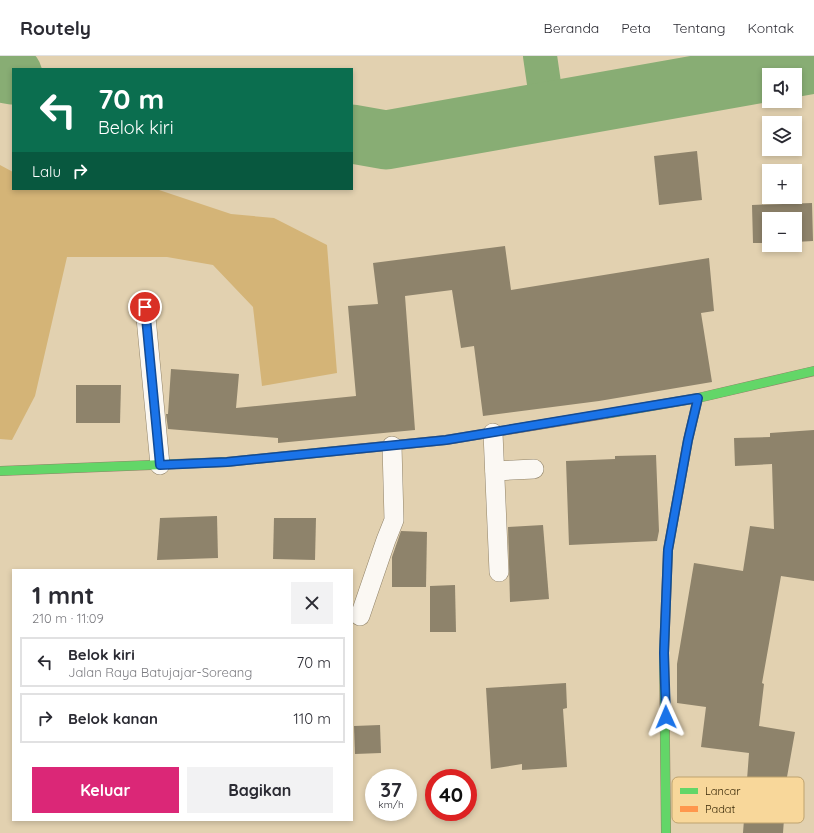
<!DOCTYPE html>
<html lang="id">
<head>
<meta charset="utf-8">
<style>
	body { margin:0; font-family:Quicksand,sans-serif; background:#f2f2f3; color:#2b2b33; height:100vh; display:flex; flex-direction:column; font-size:15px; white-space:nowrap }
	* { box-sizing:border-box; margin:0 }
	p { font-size:13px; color:#7c7c81 }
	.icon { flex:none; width:22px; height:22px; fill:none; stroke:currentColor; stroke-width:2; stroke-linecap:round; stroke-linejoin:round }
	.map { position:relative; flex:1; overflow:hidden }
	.drawer { position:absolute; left:12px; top:513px; width:341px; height:252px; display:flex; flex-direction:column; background:#fff; border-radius:0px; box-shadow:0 2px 6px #0003 }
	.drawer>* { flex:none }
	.top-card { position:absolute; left:12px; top:12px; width:341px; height:122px; border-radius:0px; box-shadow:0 2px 6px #0003; background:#0b6e4f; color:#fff; overflow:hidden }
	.fabs { position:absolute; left:762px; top:12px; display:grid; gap:8px }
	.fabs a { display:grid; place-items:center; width:40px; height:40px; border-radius:0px; background:#fff; box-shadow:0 2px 6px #0003; font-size:20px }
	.speed { position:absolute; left:365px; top:713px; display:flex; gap:8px; font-size:20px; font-weight:700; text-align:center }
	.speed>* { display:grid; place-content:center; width:52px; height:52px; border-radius:50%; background:#fff; box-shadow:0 2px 6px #0003; line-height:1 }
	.speed small { font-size:10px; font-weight:400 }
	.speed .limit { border:6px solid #d22; background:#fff; color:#111 }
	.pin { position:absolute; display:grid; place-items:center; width:34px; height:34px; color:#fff; margin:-17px; border:2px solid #fff; border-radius:50%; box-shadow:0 1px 4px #0007 }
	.me { position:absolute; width:44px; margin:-22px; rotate:359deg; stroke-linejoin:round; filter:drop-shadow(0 0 3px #0008) }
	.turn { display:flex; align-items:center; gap:14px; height:84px; padding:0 20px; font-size:18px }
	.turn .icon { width:52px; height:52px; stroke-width:2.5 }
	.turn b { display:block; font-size:28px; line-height:34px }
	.then { display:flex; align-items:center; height:38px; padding:0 20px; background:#0003; gap:8px; font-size:15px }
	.round { display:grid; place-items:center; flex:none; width:42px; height:42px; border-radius:0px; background:#f2f2f3 }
	.head { display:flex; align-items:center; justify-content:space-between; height:68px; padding:0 20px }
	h1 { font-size:24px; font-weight:700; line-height:30px }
	.action { display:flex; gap:8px; margin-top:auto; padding:8px 20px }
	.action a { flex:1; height:46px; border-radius:0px; background:#db2777; color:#fff; font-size:16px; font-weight:700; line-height:46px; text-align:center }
	.action a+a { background:#f2f2f3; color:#2b2b33 }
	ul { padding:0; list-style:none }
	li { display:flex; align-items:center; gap:12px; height:50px; margin:0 8px 6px; padding:0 12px; border:2px solid #e1e1e2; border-radius:0px }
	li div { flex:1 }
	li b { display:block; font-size:15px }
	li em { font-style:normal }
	header { display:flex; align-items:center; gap:24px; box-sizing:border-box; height:56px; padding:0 20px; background:#fff; border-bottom:1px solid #e1e1e2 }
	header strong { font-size:19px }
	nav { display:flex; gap:22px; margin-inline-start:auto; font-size:14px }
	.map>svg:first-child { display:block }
	.forest { fill:#d4b477 }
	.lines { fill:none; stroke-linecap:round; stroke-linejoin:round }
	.canal { stroke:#88ad74; stroke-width:34 }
	.river { stroke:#88ad74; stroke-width:59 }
	.building { fill:#8e836b }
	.lane-casing { stroke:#908267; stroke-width:20 }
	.fast-casing { stroke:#908267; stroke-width:10 }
	.slow-casing { stroke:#908267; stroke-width:10 }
	.lane { stroke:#fbf8f3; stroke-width:19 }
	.fast { stroke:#63d668; stroke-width:9 }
	.slow { stroke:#ff974d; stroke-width:9 }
	.route-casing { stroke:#114b97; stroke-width:10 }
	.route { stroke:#1a73e8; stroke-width:7 }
	.key { fill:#f8d79a; stroke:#bfa36e; stroke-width:1 }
	.key-label { font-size:11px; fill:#3b2a08 }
</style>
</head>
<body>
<header>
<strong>Routely</strong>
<nav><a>Beranda</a><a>Peta</a><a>Tentang</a><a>Kontak</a></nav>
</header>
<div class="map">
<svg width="814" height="777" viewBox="0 0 814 777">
	<rect width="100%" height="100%" fill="#e2d1b0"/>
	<polygon class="forest" points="0,109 13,116 13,133 156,133 231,158 274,162 327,189 337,317 262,330 253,251 213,209 167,201 67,201 35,340 12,384 0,383"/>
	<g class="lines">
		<polyline class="canal" points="540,0 548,55"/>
		<g class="river">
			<polyline points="0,17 13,19"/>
			<polyline points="352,78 386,84 814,8"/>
		</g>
	</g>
	<g class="building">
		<polygon points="697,95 702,144 659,149 654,100"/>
		<polygon points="812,147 813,185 795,186 795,163 769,163 769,187 753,187 752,149"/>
		<polygon points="505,190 511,234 709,202 714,255 701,257 712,326 599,345 483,360 474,290 461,292 452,234 405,240 415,374 278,387 278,382 168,373 166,358 168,358 171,313 239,318 236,352 356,340 348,250 378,248 373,207"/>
		<polygon points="76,329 121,329 120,367 76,367"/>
		<polygon points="814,374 814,525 781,520 762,627 764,628 759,670 795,676 787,721 783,777 743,777 749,697 701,691 706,651 677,647 677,608 694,507 743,515 750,470 774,473 772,408 735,410 734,382 770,381 770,377"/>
		<polygon points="656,399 659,475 657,485 569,489 566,405 615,403 615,400"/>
		<polygon points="217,460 218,502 157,504 160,462"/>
		<polygon points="274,462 316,462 315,504 273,503"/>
		<polygon points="543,469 549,543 510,546 508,471"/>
		<polygon points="401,475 427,476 426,531 392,531 392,501"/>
		<polygon points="455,529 456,576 430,576 430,530"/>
		<polygon points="566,627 567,652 563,653 567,711 522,714 522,708 491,713 486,632"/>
		<polygon points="380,669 381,697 355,698 354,670"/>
	</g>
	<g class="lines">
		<defs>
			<g id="lane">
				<polyline points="145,251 160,409"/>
				<polyline points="493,377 499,516"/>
				<polyline points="495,415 534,413"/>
				<polyline points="360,560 386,484 394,464 392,390"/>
			</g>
			<g id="fast">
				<polyline points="605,358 698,342 814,315"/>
				<polyline points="0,415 227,406 336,395"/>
				<polyline points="666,777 664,597 668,494 688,384 698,342"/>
			</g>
			<polyline id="slow" points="336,395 446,384 605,358"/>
		</defs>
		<use href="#lane" class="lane-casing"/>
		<use href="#fast" class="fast-casing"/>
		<use href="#slow" class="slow-casing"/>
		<use href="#lane" class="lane"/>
		<use href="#fast" class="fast"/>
		<use href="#slow" class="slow"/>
	</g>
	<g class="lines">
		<defs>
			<polyline id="route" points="145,251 160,409 227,406 446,384 698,342 688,384 668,494 664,597 666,661"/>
		</defs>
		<use href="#route" class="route-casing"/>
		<use href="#route" class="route"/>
	</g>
	<rect x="672" y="721" width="132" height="46" rx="6" class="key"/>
	<rect x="680" y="732" width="18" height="6" fill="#63d668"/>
	<rect x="680" y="750" width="18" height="6" fill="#ff974d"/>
	<g class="key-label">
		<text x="705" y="739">Lancar</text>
		<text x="705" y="757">Padat</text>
	</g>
</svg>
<div class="fabs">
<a><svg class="icon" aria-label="sound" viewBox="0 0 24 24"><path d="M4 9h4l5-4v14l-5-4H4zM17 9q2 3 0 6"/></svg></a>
<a><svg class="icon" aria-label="layers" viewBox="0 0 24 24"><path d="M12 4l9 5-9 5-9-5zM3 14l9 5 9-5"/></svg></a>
<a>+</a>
<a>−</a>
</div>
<div class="speed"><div>37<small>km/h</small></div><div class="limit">40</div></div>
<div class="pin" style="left:145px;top:251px;background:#d93025"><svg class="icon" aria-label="arrive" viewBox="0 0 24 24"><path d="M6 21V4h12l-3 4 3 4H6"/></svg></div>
<svg class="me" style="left:666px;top:661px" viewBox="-20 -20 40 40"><path d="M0-17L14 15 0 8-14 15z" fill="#1a73e8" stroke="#fff" stroke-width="4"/></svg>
<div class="top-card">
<div class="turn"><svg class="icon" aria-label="left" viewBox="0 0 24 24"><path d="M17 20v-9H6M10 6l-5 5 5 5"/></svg><div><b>70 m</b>Belok kiri</div></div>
<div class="then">Lalu<svg class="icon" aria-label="right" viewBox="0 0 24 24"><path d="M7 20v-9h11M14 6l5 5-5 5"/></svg></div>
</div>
<section class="drawer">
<div class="head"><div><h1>1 mnt</h1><p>210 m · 11:09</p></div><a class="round"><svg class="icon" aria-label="close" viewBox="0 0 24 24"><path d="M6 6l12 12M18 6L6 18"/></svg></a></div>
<ul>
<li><svg class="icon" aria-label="left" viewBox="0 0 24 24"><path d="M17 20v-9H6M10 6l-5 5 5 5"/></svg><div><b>Belok kiri</b><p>Jalan Raya Batujajar-Soreang</p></div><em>70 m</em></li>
<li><svg class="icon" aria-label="right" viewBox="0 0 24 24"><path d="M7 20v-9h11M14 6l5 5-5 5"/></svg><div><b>Belok kanan</b></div><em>110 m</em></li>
</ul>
<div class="action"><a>Keluar</a><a>Bagikan</a></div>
</section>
</div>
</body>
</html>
